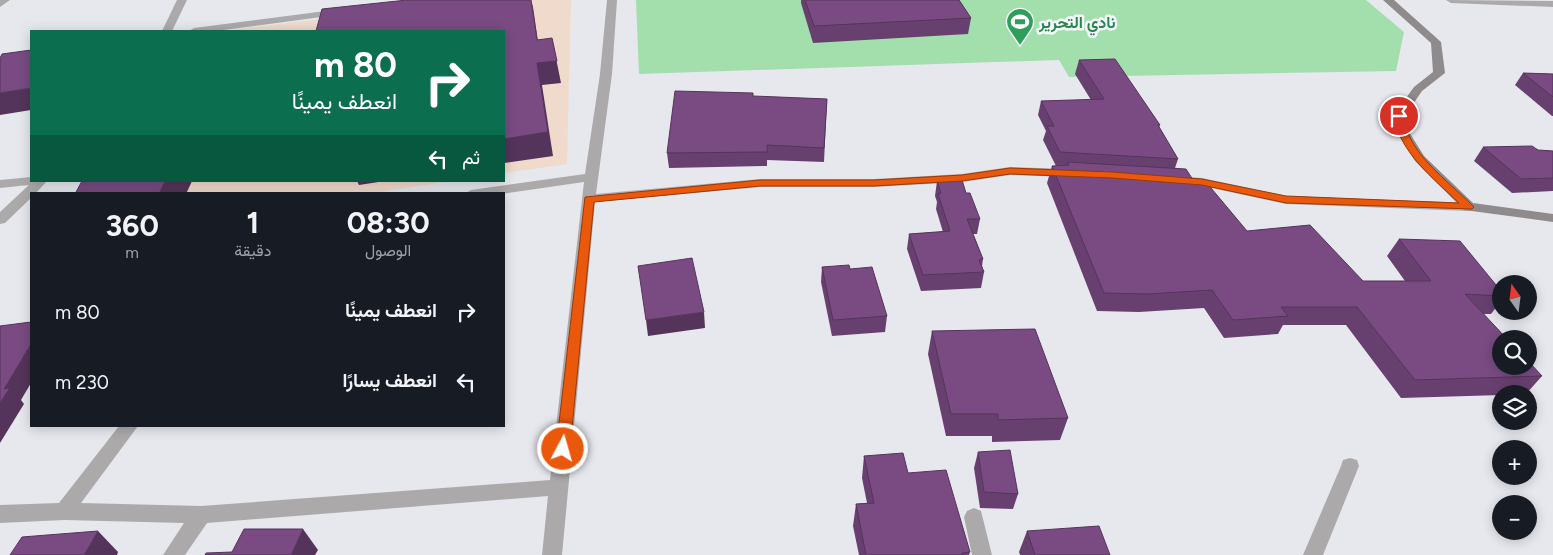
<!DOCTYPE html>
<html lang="ar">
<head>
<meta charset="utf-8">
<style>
	body { margin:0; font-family:Figtree,Vazirmatn,sans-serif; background:#242831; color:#f1f3f6; direction:rtl; height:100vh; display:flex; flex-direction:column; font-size:19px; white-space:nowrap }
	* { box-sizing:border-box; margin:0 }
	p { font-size:16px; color:#9ea1a6 }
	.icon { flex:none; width:28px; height:28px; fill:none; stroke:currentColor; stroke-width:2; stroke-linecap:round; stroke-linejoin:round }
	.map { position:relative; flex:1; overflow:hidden; direction:ltr }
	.sheet { position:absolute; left:30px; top:192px; width:475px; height:235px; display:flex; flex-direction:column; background:#171b24; border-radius:0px; box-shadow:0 2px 12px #0003; direction:rtl }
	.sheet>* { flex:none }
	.banner { position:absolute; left:30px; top:30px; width:475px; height:152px; border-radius:0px; box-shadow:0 2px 12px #0003; direction:rtl; background:#0b6e4f; color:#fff; overflow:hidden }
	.needle { width:32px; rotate:346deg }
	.fabs { position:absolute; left:1492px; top:275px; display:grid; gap:10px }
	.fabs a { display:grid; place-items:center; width:45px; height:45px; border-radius:50%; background:#171b24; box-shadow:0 2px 12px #0003; font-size:25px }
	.pin { position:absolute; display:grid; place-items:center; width:42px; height:42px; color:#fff; margin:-21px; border:2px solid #fff; border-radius:50%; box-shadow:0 1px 5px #0007 }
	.me { position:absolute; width:55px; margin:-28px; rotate:6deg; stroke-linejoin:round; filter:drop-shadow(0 0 4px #0008) }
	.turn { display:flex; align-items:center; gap:18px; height:105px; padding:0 25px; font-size:22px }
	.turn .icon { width:65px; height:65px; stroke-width:2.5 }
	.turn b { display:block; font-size:35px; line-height:42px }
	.then { display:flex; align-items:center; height:48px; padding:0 25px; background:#0003; gap:10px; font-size:19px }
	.eta { display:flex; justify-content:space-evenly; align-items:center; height:85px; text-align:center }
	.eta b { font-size:30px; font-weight:700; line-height:35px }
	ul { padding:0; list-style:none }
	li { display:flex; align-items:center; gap:15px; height:70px; padding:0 25px }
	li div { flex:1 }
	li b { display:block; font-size:19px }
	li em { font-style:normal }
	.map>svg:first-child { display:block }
	.education { fill:#efdacc }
	.green { fill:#a3dfad }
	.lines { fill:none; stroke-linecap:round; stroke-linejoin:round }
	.lane { fill:#aca9aa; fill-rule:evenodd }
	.street { fill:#aca9aa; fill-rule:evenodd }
	.secondary { fill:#8f8a8b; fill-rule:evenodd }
	.wall { fill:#684070 }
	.shaded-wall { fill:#55345b }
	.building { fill:#794b82; stroke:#55345b }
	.route { fill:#ea580c; stroke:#983908 }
	.labels { text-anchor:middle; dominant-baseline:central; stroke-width:5; stroke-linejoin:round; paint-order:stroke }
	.far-leisure-label { font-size:16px; font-weight:bold; fill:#27864d; stroke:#f4f5fb; text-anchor:start }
</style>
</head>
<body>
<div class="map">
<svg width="1553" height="555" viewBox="0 0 1553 555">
	<rect width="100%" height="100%" fill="#e7e8ee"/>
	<g class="education">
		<polygon points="482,0 571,0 567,164 504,173 504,31 220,31"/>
		<polygon points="89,181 451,181 367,194 80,194"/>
	</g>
	<polygon class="green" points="636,0 1366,0 1404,32 1396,71 1069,77 1059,60 639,74"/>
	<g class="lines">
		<polygon class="lane" points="1350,458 1357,460 1359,466 1323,555 1303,555 1341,466 1343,460"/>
		<g class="street">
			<polygon points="0,0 10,0 0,7"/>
			<polygon points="177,0 187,0 172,31 162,31"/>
			<polygon points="607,0 617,0 612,74 596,194 760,179 874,179 962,174 1010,167 1070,169 1076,173 1070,177 1010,175 962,182 874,187 760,187 595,202 562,555 542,555 548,496 207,523 185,555 163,555 184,523 64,520 0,523 0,505 59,503 119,426 138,426 81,503 201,506 550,480 584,182 501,194 464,194 471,190 585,174 600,74"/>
			<polygon points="1446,0 1553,1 1553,7 1451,3"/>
			<polygon points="341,9 344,10 344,14 216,31 189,31 194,28"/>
			<polygon points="1175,176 1202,178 1286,196 1469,203 1476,207 1469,211 1286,204 1202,186 1170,183 1168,180 1170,177"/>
			<polygon points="31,177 31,181 47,181 35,194 31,194 31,198 5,223 0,224 0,212 29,185 0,188 0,180"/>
			<polygon points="974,508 981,511 992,555 972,555 964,517 967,511"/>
		</g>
		<polygon class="secondary" points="1383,0 1394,0 1441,42 1445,73 1422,91 1405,116 1406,127 1424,156 1473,203 1553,214 1553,222 1464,210 1415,161 1394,127 1393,116 1414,87 1433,72 1431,43"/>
	</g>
	<g class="wall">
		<polygon points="801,0 959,0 971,18 968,34 813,43 801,3"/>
		<polygon points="1079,60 1160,125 1159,127 1178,159 1175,168 1195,183 1247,231 1363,281 1405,281 1387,256 1399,239 1501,291 1501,301 1491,314 1483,314 1542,376 1526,394 1501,394 1501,395 1401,398 1346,325 1283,325 1278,334 1224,338 1204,308 1139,312 1097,311 1047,183 1052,166 1056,166 1043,140 1046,131 1038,115 1041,101 1091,100 1075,74"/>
		<polygon points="1523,73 1553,74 1553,116 1552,116 1515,85"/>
		<polygon points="753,97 827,99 824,162 767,160 767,166 669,168 667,153"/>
		<polygon points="1483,147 1553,151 1553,191 1512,193 1474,161"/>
		<polygon points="937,181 966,193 980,219 977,234 973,234 983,259 982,266 984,272 981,288 921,291 907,249 909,234 943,232 936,209 937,202 935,196"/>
		<polygon points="822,267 850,269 887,316 885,332 832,336 821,282"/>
		<polygon points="932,331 1068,418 1060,440 992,442 992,436 946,436 928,354"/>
		<polygon points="978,452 1018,494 1013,509 980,508 974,468"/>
		<polygon points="864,456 908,473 970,552 969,555 859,555 853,526 856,504 867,503 862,478"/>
		<polygon points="1027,531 1110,555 1020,555 1019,552"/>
	</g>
	<g class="shaded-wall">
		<polygon points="531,0 533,7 541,62 537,40"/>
		<polygon points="552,38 561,83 542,85 553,156 504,163 504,139 537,63"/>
		<polygon points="31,88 31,110 0,115 0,93"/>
		<polygon points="165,181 192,181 186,194 159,194"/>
		<polygon points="357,181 385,181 359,185"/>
		<polygon points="704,312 705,328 648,336 646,320"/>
		<polygon points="31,344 31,383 21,400 24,404 0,443 0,403 4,389"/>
		<polygon points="303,529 318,550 315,555 291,555"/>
		<polygon points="98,531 118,552 117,555 84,555"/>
	</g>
	<g class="building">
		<polygon points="407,0 531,0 537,40 552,38 557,61 537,63 548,132 504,139 504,31 316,31 322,9"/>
		<polygon points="805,0 959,0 971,18 814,26"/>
		<polygon points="31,50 31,88 0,93 0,58 2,54"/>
		<polygon points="1115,59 1160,125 1158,125 1178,159 1060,152 1047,126 1054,126 1041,101 1104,99 1079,60"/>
		<polygon points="1523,73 1553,74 1553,97"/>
		<polygon points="675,91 753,93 753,96 827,99 824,148 767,145 767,152 667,153"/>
		<polygon points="1532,146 1538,150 1553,151 1553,178 1521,179 1483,147"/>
		<polygon points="1067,162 1186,169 1195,183 1206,182 1247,231 1310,225 1363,281 1431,281 1399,239 1460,241 1501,291 1501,296 1465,294 1507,339 1501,339 1501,366 1529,366 1529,362 1542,376 1415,380 1357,307 1281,307 1288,316 1233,320 1212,290 1147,294 1104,293 1052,166 1069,165"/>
		<polygon points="962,180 966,193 970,193 980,219 967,219 983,259 979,260 984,272 923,275 909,234 950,231 938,194 941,193 937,181"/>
		<polygon points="82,181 165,181 159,194 75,194"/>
		<polygon points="692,258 704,312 646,320 638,266"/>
		<polygon points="849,265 850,269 872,267 887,316 833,320 822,267"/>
		<polygon points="31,322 31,344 4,389 10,388 0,403 0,326"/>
		<polygon points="1035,329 1068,418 998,420 998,414 951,414 932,331"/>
		<polygon points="1010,450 1018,494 984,492 978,452"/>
		<polygon points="903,453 908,473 946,470 970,552 962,553 962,555 866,555 856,504 874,503 864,456"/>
		<polygon points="1099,526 1110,555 1035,555 1027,531"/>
		<polygon points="244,529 303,529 291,555 205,555 206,553 232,552"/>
		<polygon points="98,531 84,555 10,555 22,537"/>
	</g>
	<path class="route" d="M1399,113L1403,116C1408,153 1447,180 1472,205L1474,207L1472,209L1286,203L1202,185L1112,178L1010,174L962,181L874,186H760L594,202L570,449L568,453L563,455L558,453L556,449L585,197L760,180H874L962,175L1010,168L1112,172L1202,179L1286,196L1459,203C1434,179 1399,152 1394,116Z"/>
	<defs>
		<symbol id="stadium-pin" viewBox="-11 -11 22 30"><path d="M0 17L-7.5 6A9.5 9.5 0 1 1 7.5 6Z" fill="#2e9e5b" stroke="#f4f5fb"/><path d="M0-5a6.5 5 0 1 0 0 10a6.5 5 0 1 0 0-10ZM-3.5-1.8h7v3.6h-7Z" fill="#fff"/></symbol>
	</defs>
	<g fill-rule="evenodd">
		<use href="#stadium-pin" x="1004" y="6" width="32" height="43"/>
	</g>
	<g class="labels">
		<g class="far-leisure-label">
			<text x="1039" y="22">نادي التحرير</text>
		</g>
	</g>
</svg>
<div class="fabs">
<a><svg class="needle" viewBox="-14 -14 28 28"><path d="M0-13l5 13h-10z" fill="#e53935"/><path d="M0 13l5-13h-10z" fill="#9ea1a6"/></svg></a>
<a><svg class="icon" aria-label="search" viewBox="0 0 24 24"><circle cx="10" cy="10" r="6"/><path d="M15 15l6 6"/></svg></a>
<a><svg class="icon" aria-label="layers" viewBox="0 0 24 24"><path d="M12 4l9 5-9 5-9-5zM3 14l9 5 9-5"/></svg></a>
<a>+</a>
<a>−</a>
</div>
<div class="pin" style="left:1399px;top:116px;background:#d93025"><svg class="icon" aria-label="arrive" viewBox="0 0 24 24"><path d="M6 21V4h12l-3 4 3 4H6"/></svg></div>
<svg class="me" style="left:563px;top:449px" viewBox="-20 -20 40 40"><circle r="17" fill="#ea580c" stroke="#fff" stroke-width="3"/><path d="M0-11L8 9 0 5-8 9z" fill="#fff"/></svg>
<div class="banner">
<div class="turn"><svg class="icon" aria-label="right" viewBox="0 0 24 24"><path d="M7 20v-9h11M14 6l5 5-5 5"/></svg><div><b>80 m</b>انعطف يمينًا</div></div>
<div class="then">ثم<svg class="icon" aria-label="left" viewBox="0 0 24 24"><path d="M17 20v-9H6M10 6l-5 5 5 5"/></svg></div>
</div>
<section class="sheet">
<div class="eta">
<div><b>08:30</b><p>الوصول</p></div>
<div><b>1</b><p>دقيقة</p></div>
<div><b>360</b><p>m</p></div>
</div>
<ul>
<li><svg class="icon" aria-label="right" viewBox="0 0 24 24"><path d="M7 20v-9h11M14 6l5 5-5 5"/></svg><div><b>انعطف يمينًا</b></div><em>80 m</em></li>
<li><svg class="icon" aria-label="left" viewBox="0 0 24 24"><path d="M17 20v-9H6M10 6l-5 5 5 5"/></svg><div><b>انعطف يسارًا</b></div><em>230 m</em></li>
</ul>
</section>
</div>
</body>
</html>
